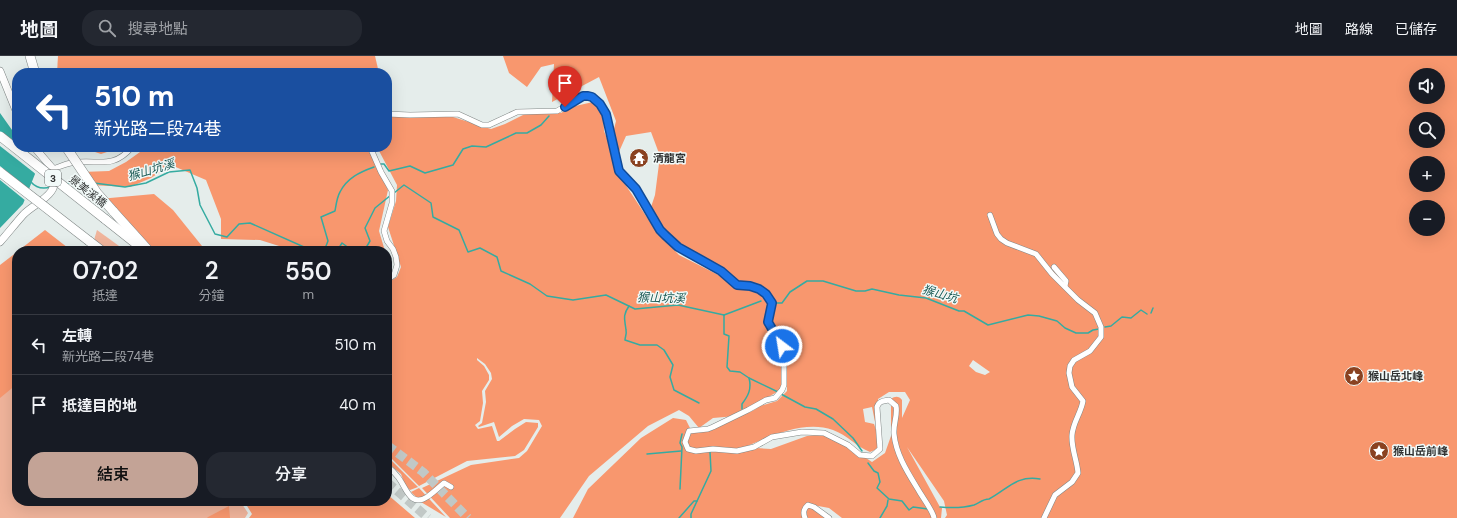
<!DOCTYPE html>
<html lang="zh-TW">
<head>
<meta charset="utf-8">
<style>
	body { margin:0; font-family:"DM Sans","Noto Sans TC",sans-serif; background:#242831; color:#f1f3f6; height:100vh; display:flex; flex-direction:column; font-size:15px; white-space:nowrap }
	* { box-sizing:border-box; margin:0 }
	p { font-size:13px; color:#9ea1a6 }
	.icon { flex:none; width:22px; height:22px; fill:none; stroke:currentColor; stroke-width:2; stroke-linecap:round; stroke-linejoin:round }
	.map { position:relative; flex:1; overflow:hidden }
	.panel { position:absolute; left:12px; top:190px; width:380px; height:260px; display:flex; flex-direction:column; background:#171b24; border-radius:16px; box-shadow:0 4px 16px #0002 }
	.panel>* { flex:none }
	.hud { position:absolute; left:12px; top:12px; width:380px; height:84px; border-radius:16px; box-shadow:0 4px 16px #0002; background:#1a4fa0; color:#fff; overflow:hidden }
	.fabs { position:absolute; left:1409px; top:12px; display:grid; gap:8px }
	.fabs a { display:grid; place-items:center; width:36px; height:36px; border-radius:50%; background:#171b24; box-shadow:0 4px 16px #0002; font-size:20px }
	.pin { position:absolute; display:grid; place-items:center; width:34px; height:34px; color:#fff; margin:-41px -17px; border-radius:50% 50% 50% 0; rotate:-45deg; box-shadow:0 0 4px #0007 }
	.pin .icon { rotate:45deg }
	.me { position:absolute; width:44px; margin:-22px; rotate:329deg; stroke-linejoin:round; filter:drop-shadow(0 0 3px #0008) }
	.turn { display:flex; align-items:center; gap:14px; height:84px; padding:0 16px; font-size:18px }
	.turn .icon { width:52px; height:52px; stroke-width:2.5 }
	.turn b { display:block; font-size:28px; line-height:34px }
	.eta { display:flex; justify-content:space-evenly; align-items:center; height:68px; text-align:center }
	.eta b { font-size:24px; font-weight:600; line-height:28px }
	.button { display:flex; gap:8px; margin-top:auto; padding:8px 16px }
	.button a { flex:1; height:46px; border-radius:16px; background:#c3a396; color:#111; font-size:16px; font-weight:600; line-height:46px; text-align:center }
	.button a+a { background:#242831; color:#f1f3f6 }
	ul { padding:0; list-style:none }
	li { display:flex; align-items:center; gap:12px; height:60px; padding:0 16px; border-top:1px solid #363941 }
	li div { flex:1 }
	li b { display:block; font-size:15px }
	li em { font-style:normal }
	header { display:flex; align-items:center; gap:24px; box-sizing:border-box; height:56px; padding:0 20px; background:#171b24; border-bottom:1px solid #363941 }
	header strong { font-size:19px }
	nav { display:flex; gap:22px; margin-inline-start:auto; font-size:14px }
	.search { width:280px; height:36px; background:#242831; display:flex; align-items:center; gap:10px; box-sizing:border-box; padding:0 14px; border-radius:16px; color:#9ea1a6; font-size:15px }
	.map>svg:first-child { display:block }
	.green { fill:#f0b49b }
	.forest { fill:#f8976e; fill-rule:evenodd }
	.water { fill:#35aba1 }
	.pier { fill:#e5edeb }
	.lines { fill:none; stroke-linecap:round; stroke-linejoin:round }
	.stream { stroke:#35aba1; stroke-width:1.5 }
	.highway-tunnel { stroke:#c1c8c6; stroke-width:9; stroke-dasharray:9 4.5; stroke-linecap:butt }
	.street-casing { stroke:#808786; stroke-width:6 }
	.secondary-casing { stroke:#808786; stroke-width:8 }
	.highway-casing { stroke:#808786; stroke-width:10 }
	.street { stroke:#fff; stroke-width:5 }
	.secondary { stroke:#fff; stroke-width:7 }
	.highway { stroke:#fff; stroke-width:9 }
	.highway-bridge-casing { stroke:#808786; stroke-width:10; stroke-linecap:butt }
	.highway-bridge { stroke:#fff; stroke-width:9 }
	.route-casing { stroke:#114b97; stroke-width:10 }
	.route { stroke:#1a73e8; stroke-width:7 }
	.labels { text-anchor:middle; dominant-baseline:central; stroke-width:3; stroke-linejoin:round; paint-order:stroke }
	.shield { fill:#f2faf9; stroke:#6a6e6e; stroke-width:1 }
	.shield-label { font-size:10px; font-weight:bold; fill:#303232 }
	.poi-label { font-size:11px; font-weight:bold; fill:#303232; stroke:#f2faf9; text-anchor:start }
	.street-label { font-size:11px; fill:#303232; stroke:#f2faf9 }
	.water-label { font-size:12px; font-style:italic; fill:#1a5954; stroke:#f2faf9 }
</style>
</head>
<body>
<header>
<strong>地圖</strong>
<div class="search"><svg class="icon" aria-label="search" viewBox="0 0 24 24"><circle cx="10" cy="10" r="6"/><path d="M15 15l6 6"/></svg>搜尋地點</div>
<nav><a>地圖</a><a>路線</a><a>已儲存</a></nav>
</header>
<div class="map">
<svg width="1457" height="462" viewBox="0 0 1457 462">
	<rect width="100%" height="100%" fill="#e5edeb"/>
	<g class="green">
		<polygon points="97,174 126,195 107,195 94,184"/>
		<polygon points="17,276 17,445 240,445 248,457 245,462 0,462 0,286"/>
	</g>
	<g class="forest">
		<polygon points="58,0 375,0 379,17 57,17"/>
		<path d="M503,0H1457V462H945L947,459L944,445L907,391L940,451L942,452L941,462H842L829,452L813,449L825,462H573L588,433L641,382L673,362L686,364L692,376H707L754,354L760,350L777,345L787,335V330L736,360L713,362L699,372L689,360L679,354L648,370L589,420L560,462H450L422,432L471,409L519,402L527,395L542,370L539,364L524,363L512,370L499,381L494,366L479,371L478,370L482,367L486,346L485,335L492,323L491,317L485,308L477,302V304L484,310L489,319V324L482,335L483,347L480,365L475,369L478,373L492,370L497,385H499L515,373L526,366L538,367V371L524,394L515,400L467,405L419,430L387,398V227L397,221L401,211L388,171L396,145L397,129L377,91H387V61H453L491,73L505,68L527,57H561L571,51L593,46L603,56L604,75L617,108L619,119L656,175L679,199L750,235L758,237L735,225L715,208L692,196L663,174L651,151L655,139L660,100L651,76L626,80L618,98L612,81L616,65L599,21L552,46L554,8L541,11L527,31L509,17ZM1416,19H1438V41H1416ZM1416,63H1438V85H1416ZM1416,107H1438V129H1416ZM1416,151H1438V173H1416ZM767,241L773,244L774,251L771,265L769,243ZM973,304L990,316L985,319L976,316L969,310ZM889,336H905L910,344L902,362V344C899,340 895,340 891,343V380L885,397L872,406L830,378L807,380L771,393L740,391H745C771,380 804,364 833,374C847,379 857,391 870,396L882,391L874,368L865,366L863,353L872,351L875,366L879,368L878,343Z"/>
		<polygon points="80,91 122,91 101,98"/>
		<polygon points="147,91 368,91 388,134 379,175 385,195 295,195 260,184 221,183 221,163 206,124 171,109 151,122 130,131 89,129 82,116 109,115 126,106"/>
		<polygon points="154,138 173,154 206,195 152,195 99,143"/>
		<polygon points="45,174 72,195 18,195"/>
		<polygon points="17,196 17,328 0,342 0,209"/>
		<polygon points="387,400 418,431 410,434 405,429 401,418 387,406"/>
		<polygon points="419,432 446,461 421,446 411,436"/>
		<polygon points="387,438 415,462 249,462 252,458 244,445 387,445"/>
		<polygon points="229,450 230,462 207,462 208,461"/>
	</g>
	<polygon class="water" points="0,57 17,81 17,91 24,91 29,97 35,118 23,148 0,172"/>
	<g class="pier">
		<polygon points="0,76 32,102 37,119 0,90"/>
		<polygon points="0,110 30,134 26,145 0,124"/>
	</g>
	<g class="lines">
		<g class="stream">
			<polyline points="381,108 384,108 389,115 410,110 425,117 453,109 463,93 472,90 486,91 516,77 527,77 541,69 549,60"/>
			<path d="M31,126C36,132 44,133 51,131"/>
			<polyline points="94,127 125,131 146,127 169,116 190,114 197,132 200,149 215,178 227,181 239,168 250,167 313,195"/>
			<polyline points="66,128 73,126 86,127"/>
			<polyline points="394,137 404,129 431,147 433,161 459,174 468,196 480,192 497,201 501,215 530,228 547,240 573,244 606,239 635,253 678,249 724,259"/>
			<path d="M324,195L328,185L321,161L335,155C336,149 337,141 340,136C347,122 360,116 374,111"/>
			<polyline points="337,195 342,187 353,195"/>
			<polyline points="364,195 370,185 365,172 375,152 391,139"/>
			<polyline points="776,247 782,247 790,236 807,225 823,225 856,235 865,235 872,233 899,239 926,242 959,255 964,255 988,269 1028,259 1039,260 1057,265 1065,272 1076,277 1088,277 1093,274 1099,273"/>
			<path d="M629,250C622,260 625,264 626,274C627,278 625,281 625,284L640,289H657L664,294L673,309L670,321L674,334L699,347"/>
			<polyline points="1151,257 1153,252"/>
			<path d="M724,259V278L729,280L727,311L730,315L740,316L749,322C752,333 748,340 742,348V353"/>
			<polyline points="724,259 761,245"/>
			<polyline points="1105,271 1111,270 1122,261 1131,262 1141,254 1147,258"/>
			<polyline points="749,322 778,336"/>
			<polyline points="781,338 805,351 816,353 833,363 853,382 862,395"/>
			<polyline points="647,398 681,395"/>
			<polyline points="868,407 874,415 878,417 880,426 877,432 889,443 902,445 909,454 913,451 928,453"/>
			<polyline points="680,433 682,391 680,387 682,378"/>
			<path d="M940,451C951,452 963,452 974,449C979,447 983,443 989,443C1008,433 1016,419 1040,423"/>
			<polyline points="679,462 694,445 697,445"/>
			<polyline points="691,462 691,458 711,415 710,396"/>
			<polyline points="880,462 887,450 888,444"/>
		</g>
		<g class="highway-tunnel">
			<polyline points="387,389 423,416 468,462"/>
			<polyline points="387,426 428,462"/>
		</g>
		<defs>
			<g id="street">
				<path d="M387,58L410,59L458,58L482,69H489L517,56L557,55L583,40H588L592,41L600,49L606,58L619,115L636,133L660,174C678,195 700,199 721,215C727,219 731,227 738,229C742,230 746,229 750,230C761,232 766,238 771,247L768,266L781,290L784,306V329L782,334L775,342L766,344L748,354L713,371L708,373L689,375L685,386L688,393L696,395L713,393L737,395L754,391L772,381L802,376L824,377L848,389L860,399L872,400L880,393L877,351C879,345 883,345 889,344L896,350C898,359 893,368 894,378C896,399 908,417 919,435C923,442 933,455 934,462"/>
				<polyline points="370,91 381,116 392,135 392,147 384,175 387,185 393,193 396,201 397,209 394,219 387,224"/>
				<path d="M53,113C59,111 65,108 71,107C96,102 112,115 132,91"/>
				<path d="M990,159L997,178L1001,183L1007,187L1036,198L1052,218L1078,244L1095,257L1101,271V281L1090,295L1074,304L1070,310L1069,317L1072,331L1083,345C1081,357 1073,366 1072,379C1071,392 1077,404 1078,417L1072,426L1055,439L1044,462"/>
				<polyline points="1054,211 1066,225 1065,230"/>
				<path d="M387,410C391,413 395,417 398,421C406,431 410,452 427,441C433,437 438,432 444,427L451,431"/>
				<path d="M805,462C803,457 803,453 808,449L814,451L829,462"/>
			</g>
			<g id="secondary">
				<polyline points="0,15 17,57"/>
				<path d="M0,186C8,177 15,168 23,159C35,146 63,139 53,113L34,91"/>
			</g>
			<g id="highway">
				<polyline points="30,0 35,17"/>
				<polyline points="113,155 149,195"/>
				<polyline points="105,163 139,190"/>
				<polyline points="89,185 102,195"/>
			</g>
		</defs>
		<use href="#street" class="street-casing"/>
		<use href="#secondary" class="secondary-casing"/>
		<use href="#highway" class="highway-casing"/>
		<use href="#street" class="street"/>
		<use href="#secondary" class="secondary"/>
		<use href="#highway" class="highway"/>
		<defs>
			<g id="highway-bridge">
				<polyline points="0,80 105,163"/>
				<polyline points="66,91 97,137 113,155"/>
				<polyline points="0,116 89,185"/>
			</g>
		</defs>
		<use href="#highway-bridge" class="highway-bridge-casing"/>
		<use href="#highway-bridge" class="highway-bridge"/>
	</g>
	<g class="lines">
		<defs>
			<polyline id="route" points="565,51 583,40 588,40 592,41 600,48 606,58 619,115 636,133 660,174 665,179 678,191 721,215 737,229 750,230 759,233 766,238 772,247 768,266 782,290"/>
		</defs>
		<use href="#route" class="route-casing"/>
		<use href="#route" class="route"/>
	</g>
	<defs>
		<symbol id="temple-disc" viewBox="-11 -11 22 22"><circle r="9.5" fill="#8a4221" stroke="#f2faf9"/><path d="M0-6L5-2H3V0L6.5 2.5H4V6H1.5V3h-3V6H-4V2.5H-6.5L-3 0V-2H-5Z" fill="#fff"/></symbol>
		<symbol id="sight-disc" viewBox="-11 -11 22 22"><circle r="9.5" fill="#8a4221" stroke="#f2faf9"/><path d="M0-6L1.8-2.2L6-1.7L2.9 1.2L3.7 5.4L0 3.3L-3.7 5.4L-2.9 1.2L-6-1.7L-1.8-2.2Z" fill="#fff"/></symbol>
	</defs>
	<g fill-rule="evenodd">
		<use href="#temple-disc" x="628" y="91" width="22" height="22"/>
		<use href="#sight-disc" x="1343" y="309" width="22" height="22"/>
		<use href="#sight-disc" x="1368" y="384" width="22" height="22"/>
	</g>
	<g class="labels">
		<rect class="shield" x="45" y="114" width="16" height="16" rx="3"/>
		<g class="shield-label">
			<text x="53" y="122">3</text>
		</g>
		<g class="poi-label">
			<text x="653" y="102">清龍宮</text>
			<text x="1368" y="320">猴山岳北峰</text>
			<text x="1393" y="395">猴山岳前峰</text>
		</g>
		<g class="street-label">
			<text transform="translate(88 135) rotate(38)">景美溪橋</text>
		</g>
		<g class="water-label">
			<text transform="translate(151 114) rotate(-16)">猴山坑溪</text>
			<text transform="translate(940 238) rotate(16)">猴山坑</text>
			<text transform="translate(661 242) rotate(1)">猴山坑溪</text>
		</g>
	</g>
</svg>
<div class="fabs">
<a><svg class="icon" aria-label="sound" viewBox="0 0 24 24"><path d="M4 9h4l5-4v14l-5-4H4zM17 9q2 3 0 6"/></svg></a>
<a><svg class="icon" aria-label="search" viewBox="0 0 24 24"><circle cx="10" cy="10" r="6"/><path d="M15 15l6 6"/></svg></a>
<a>+</a>
<a>−</a>
</div>
<div class="pin" style="left:565px;top:51px;background:#d93025"><svg class="icon" aria-label="arrive" viewBox="0 0 24 24"><path d="M6 21V4h12l-3 4 3 4H6"/></svg></div>
<svg class="me" style="left:782px;top:290px" viewBox="-20 -20 40 40"><circle r="17" fill="#1a73e8" stroke="#fff" stroke-width="3"/><path d="M0-11L8 9 0 5-8 9z" fill="#fff"/></svg>
<div class="hud">
<div class="turn"><svg class="icon" aria-label="left" viewBox="0 0 24 24"><path d="M17 20v-9H6M10 6l-5 5 5 5"/></svg><div><b>510 m</b>新光路二段74巷</div></div>
</div>
<section class="panel">
<div class="eta">
<div><b>07:02</b><p>抵達</p></div>
<div><b>2</b><p>分鐘</p></div>
<div><b>550</b><p>m</p></div>
</div>
<ul>
<li><svg class="icon" aria-label="left" viewBox="0 0 24 24"><path d="M17 20v-9H6M10 6l-5 5 5 5"/></svg><div><b>左轉</b><p>新光路二段74巷</p></div><em>510 m</em></li>
<li><svg class="icon" aria-label="arrive" viewBox="0 0 24 24"><path d="M6 21V4h12l-3 4 3 4H6"/></svg><div><b>抵達目的地</b></div><em>40 m</em></li>
</ul>
<div class="button"><a>結束</a><a>分享</a></div>
</section>
</div>
</body>
</html>
